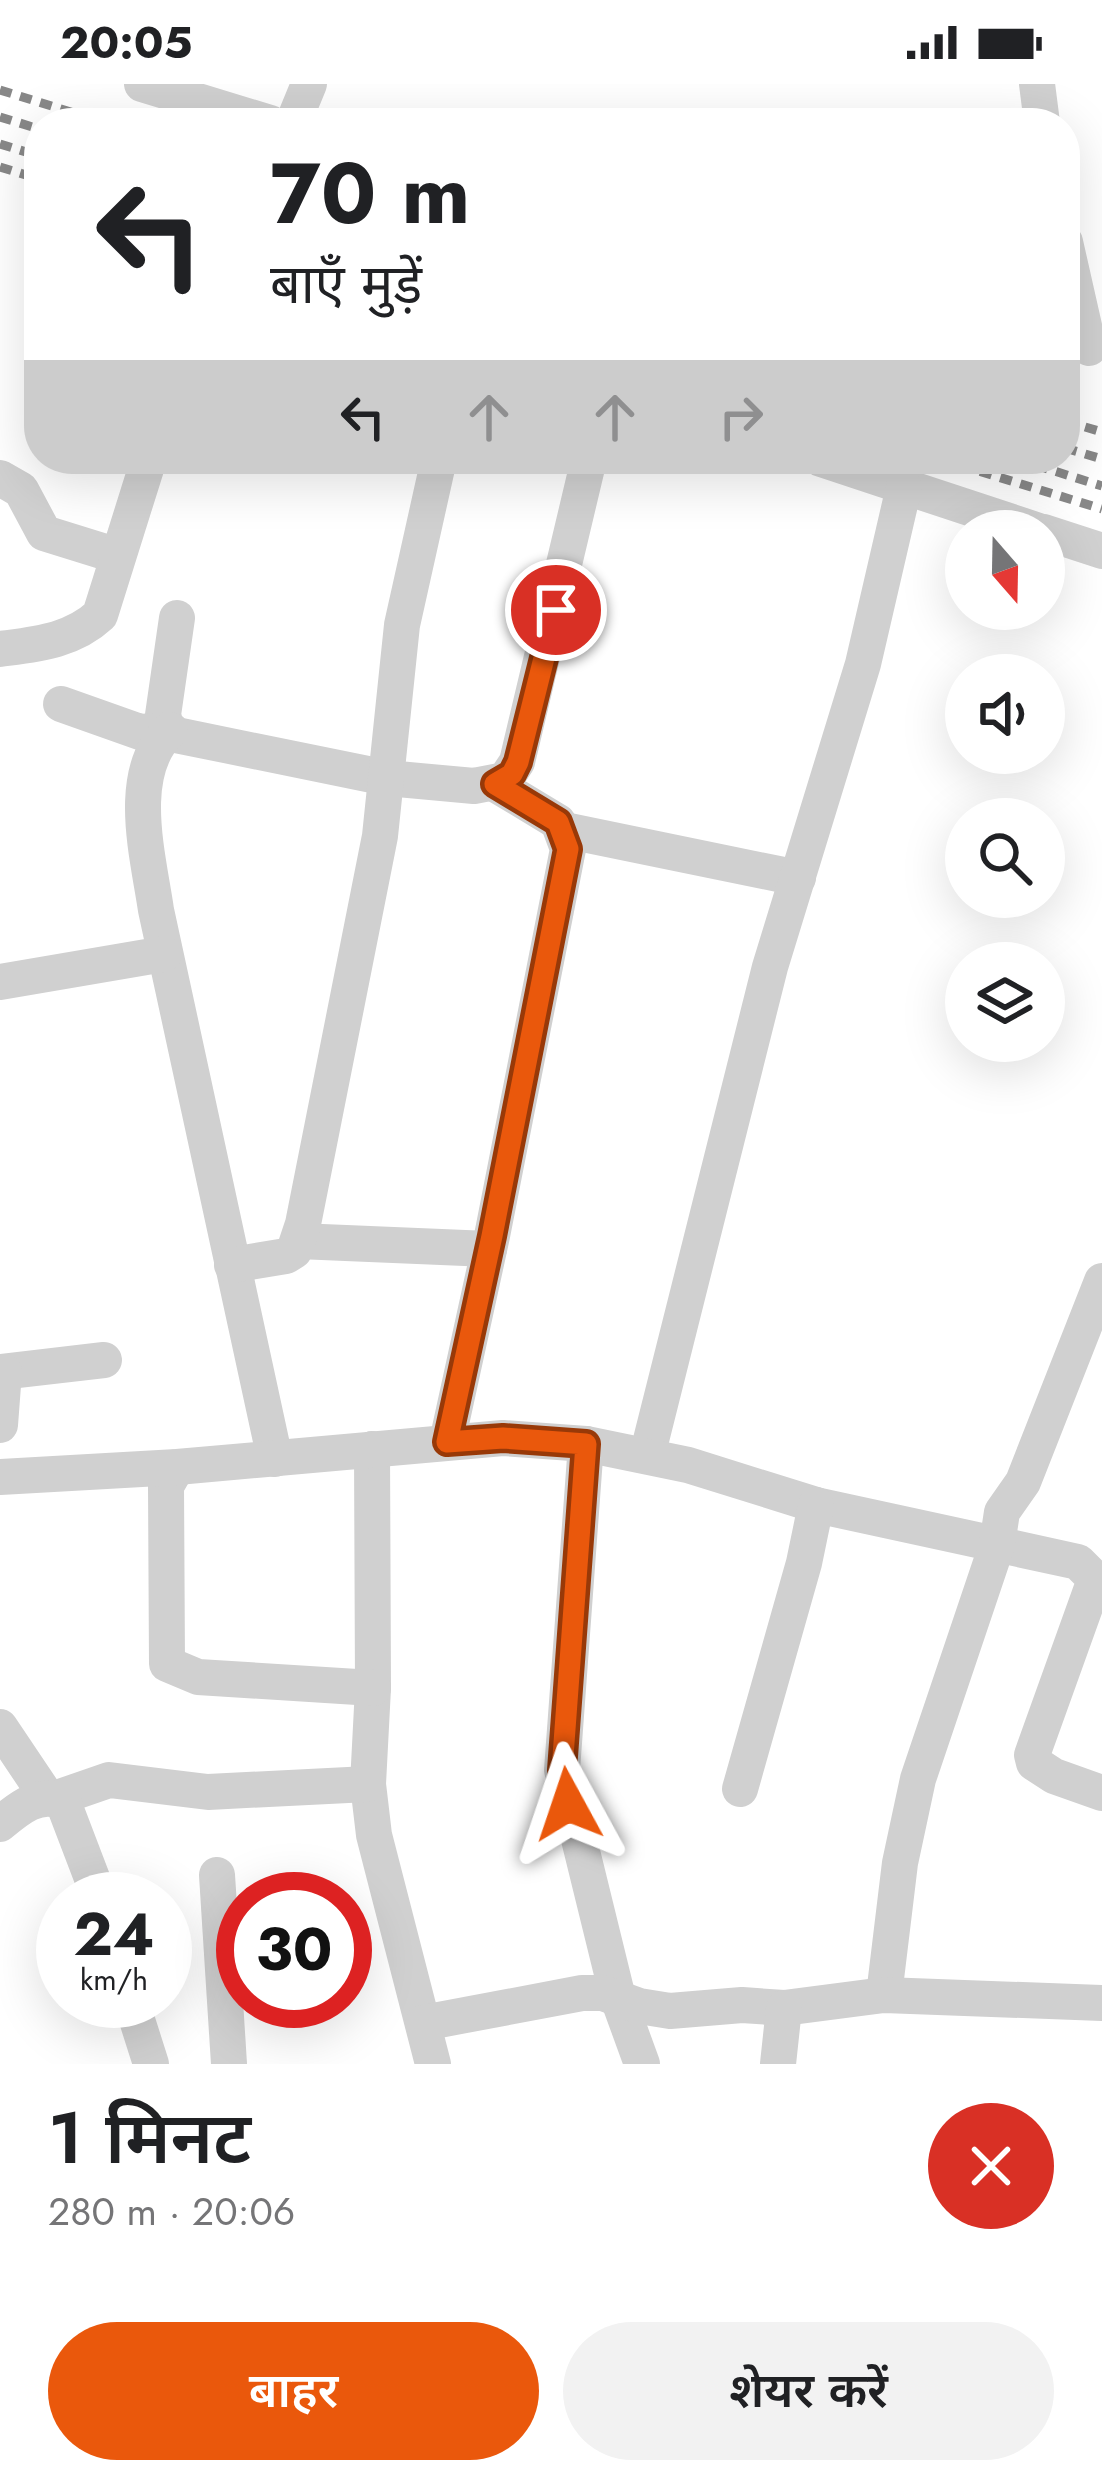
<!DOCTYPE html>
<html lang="hi">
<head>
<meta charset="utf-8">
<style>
	body { margin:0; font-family:Jost,"Noto Sans Devanagari",sans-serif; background:#f2f2f2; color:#202124; height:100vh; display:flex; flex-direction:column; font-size:45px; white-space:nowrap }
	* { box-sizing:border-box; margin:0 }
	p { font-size:39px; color:#757577 }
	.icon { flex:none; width:66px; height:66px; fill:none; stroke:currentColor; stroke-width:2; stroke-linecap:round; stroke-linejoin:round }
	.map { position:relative; height:1980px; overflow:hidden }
	.panel { display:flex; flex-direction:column; background:#fff; flex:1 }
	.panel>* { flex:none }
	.top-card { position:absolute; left:24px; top:24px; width:1056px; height:366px; border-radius:48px; box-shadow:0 12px 48px #0002; background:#fff; color:#202124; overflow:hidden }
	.needle { width:78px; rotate:160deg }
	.tools { position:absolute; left:945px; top:426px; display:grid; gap:24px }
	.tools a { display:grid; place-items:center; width:120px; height:120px; border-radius:50%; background:#fff; box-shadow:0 12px 48px #0002; font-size:60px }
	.speed { position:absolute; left:36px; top:1788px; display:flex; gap:24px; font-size:60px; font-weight:700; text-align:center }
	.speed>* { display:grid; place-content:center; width:156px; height:156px; border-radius:50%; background:#fff; box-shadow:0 12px 48px #0002; line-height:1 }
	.speed small { font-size:30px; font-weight:400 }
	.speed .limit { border:18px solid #d22; background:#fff; color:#111 }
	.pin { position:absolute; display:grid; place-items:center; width:102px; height:102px; color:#fff; margin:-51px; border:6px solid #fff; border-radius:50%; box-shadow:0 3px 12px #0007 }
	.me { position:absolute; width:132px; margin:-66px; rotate:355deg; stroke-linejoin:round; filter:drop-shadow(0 0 9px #0008) }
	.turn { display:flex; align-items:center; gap:42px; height:252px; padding:0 48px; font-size:54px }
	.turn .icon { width:156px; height:156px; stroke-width:2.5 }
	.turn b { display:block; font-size:84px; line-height:102px }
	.lanes { display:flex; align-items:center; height:114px; padding:0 48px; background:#0003; justify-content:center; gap:60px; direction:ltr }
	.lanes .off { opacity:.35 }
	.round { display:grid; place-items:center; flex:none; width:126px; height:126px; border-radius:63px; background:#f2f2f2 }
	.overview { display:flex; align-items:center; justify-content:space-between; height:204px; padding:0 48px }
	h1 { font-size:72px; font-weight:600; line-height:90px }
	.action { display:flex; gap:24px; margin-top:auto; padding:24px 48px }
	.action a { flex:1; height:138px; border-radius:72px; background:#ea580c; color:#fff; font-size:48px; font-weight:600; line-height:138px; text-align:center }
	.action a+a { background:#f2f2f2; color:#202124 }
	.status { display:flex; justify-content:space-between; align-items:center; height:84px; padding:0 60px; background:#fff; direction:ltr }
	.status svg { height:33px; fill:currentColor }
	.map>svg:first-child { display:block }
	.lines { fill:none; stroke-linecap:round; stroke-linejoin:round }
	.street { stroke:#d0d0d0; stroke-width:36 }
	.rail { stroke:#888; stroke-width:9; stroke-dasharray:12 9; stroke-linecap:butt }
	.route-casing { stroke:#983908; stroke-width:30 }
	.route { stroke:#ea580c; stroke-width:21 }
</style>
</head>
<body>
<div class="status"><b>20:05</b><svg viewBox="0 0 49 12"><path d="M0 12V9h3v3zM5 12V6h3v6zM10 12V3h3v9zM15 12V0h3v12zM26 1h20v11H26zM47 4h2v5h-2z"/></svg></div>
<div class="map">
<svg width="1102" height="1980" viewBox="0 0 1102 1980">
	<rect width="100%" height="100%" fill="#fff"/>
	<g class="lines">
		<g class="street">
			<polyline points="142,0 270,39"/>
			<polyline points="1037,0 1042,39"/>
			<polyline points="293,39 309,0"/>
			<polyline points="1065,158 1089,264"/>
			<polyline points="821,375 1039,447"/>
			<polyline points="0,394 21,406 44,449 118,472"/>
			<polyline points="1044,448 1102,467"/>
			<polyline points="177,534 163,631 166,642 176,651 387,694 474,702 505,696 517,678 589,375"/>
			<path d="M0,565C37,560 72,557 100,531L149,375"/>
			<polyline points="61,620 140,648 170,646"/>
			<path d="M170,646C125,689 148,771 156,826L275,1375"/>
			<polyline points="564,746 798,794"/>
			<polyline points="0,898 164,870"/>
			<polyline points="298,1157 489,1165"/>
			<polyline points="232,1181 286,1172 294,1167 303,1140 380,752 402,541 439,375"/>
			<polyline points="0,1288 104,1276"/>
			<polyline points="0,1341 4,1288"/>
			<polyline points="447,1358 492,1152 568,765 558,738 495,700"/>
			<polyline points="586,1360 562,1686 618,1914 642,1980"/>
			<polyline points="372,1365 373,1604 368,1700 374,1751 433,1980"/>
			<polyline points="647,1372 770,883 863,580 904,403"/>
			<polyline points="177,1383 166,1402 167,1580 198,1593 373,1604"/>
			<polyline points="0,1393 177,1383 503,1354 586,1360 688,1381 816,1421 1078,1478 1093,1493 1093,1501 1032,1671 1034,1679 1054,1692 1102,1709"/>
			<polyline points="0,1643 47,1713"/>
			<polyline points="740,1705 804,1479 816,1421"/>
			<polyline points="57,1714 109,1696 208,1708 368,1700"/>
			<path d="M0,1740C18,1725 39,1707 63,1718L100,1815"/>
			<polyline points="217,1791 229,1980"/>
			<polyline points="884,1911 900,1779 918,1695 997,1461 1002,1428 1023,1398 1102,1197"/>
			<polyline points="131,1917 151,1980"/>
			<polyline points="423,1939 582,1909 603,1909 639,1922 670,1927 742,1921 784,1924 884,1911 1102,1919"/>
			<polyline points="778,1980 784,1924"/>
		</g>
		<g class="rail">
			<polyline points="0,6 106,39"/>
			<polyline points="0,33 39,45"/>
			<polyline points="0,60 39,72"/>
			<polyline points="0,83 39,95"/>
			<polyline points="1065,337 1102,348"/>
			<polyline points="1065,364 1102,375"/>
			<polyline points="940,375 1102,425"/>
			<polyline points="1016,375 1102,402"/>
		</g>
	</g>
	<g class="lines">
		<defs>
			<polyline id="route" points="556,526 518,678 512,690 495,700 558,738 568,765 492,1152 447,1358 503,1354 586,1360 562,1686 568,1720"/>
		</defs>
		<use href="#route" class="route-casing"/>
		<use href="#route" class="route"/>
	</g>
</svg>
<div class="tools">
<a><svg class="needle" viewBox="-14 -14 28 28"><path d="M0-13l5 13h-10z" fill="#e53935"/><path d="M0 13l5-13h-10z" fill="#757577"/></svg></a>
<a><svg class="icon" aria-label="sound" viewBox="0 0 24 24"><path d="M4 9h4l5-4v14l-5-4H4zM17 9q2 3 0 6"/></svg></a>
<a><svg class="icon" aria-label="search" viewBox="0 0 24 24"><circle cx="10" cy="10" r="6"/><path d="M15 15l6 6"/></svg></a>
<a><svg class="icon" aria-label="layers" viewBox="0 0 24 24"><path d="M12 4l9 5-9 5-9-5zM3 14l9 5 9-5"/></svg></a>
</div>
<div class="speed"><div>24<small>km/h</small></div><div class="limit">30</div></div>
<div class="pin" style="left:556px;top:526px;background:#d93025"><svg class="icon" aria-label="arrive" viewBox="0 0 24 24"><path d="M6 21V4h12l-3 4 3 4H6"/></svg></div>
<svg class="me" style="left:568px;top:1720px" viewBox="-20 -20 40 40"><path d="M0-17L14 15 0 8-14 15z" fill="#ea580c" stroke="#fff" stroke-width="4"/></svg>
<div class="top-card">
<div class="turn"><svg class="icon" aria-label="left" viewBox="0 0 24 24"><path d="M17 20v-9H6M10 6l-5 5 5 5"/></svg><div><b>70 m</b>बाएँ मुड़ें</div></div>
<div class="lanes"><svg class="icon" aria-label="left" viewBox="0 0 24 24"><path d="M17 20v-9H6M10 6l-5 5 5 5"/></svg><svg class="icon off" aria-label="ahead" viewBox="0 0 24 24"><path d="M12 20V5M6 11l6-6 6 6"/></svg><svg class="icon off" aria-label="ahead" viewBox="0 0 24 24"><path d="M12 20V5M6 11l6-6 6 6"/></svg><svg class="icon off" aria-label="right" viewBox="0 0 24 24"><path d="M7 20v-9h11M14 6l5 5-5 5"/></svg></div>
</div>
</div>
<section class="panel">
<div class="overview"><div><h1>1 मिनट</h1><p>280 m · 20:06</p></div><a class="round" style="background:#d93025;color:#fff"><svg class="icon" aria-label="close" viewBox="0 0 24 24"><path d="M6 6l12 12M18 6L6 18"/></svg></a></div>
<div class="action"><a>बाहर</a><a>शेयर करें</a></div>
</section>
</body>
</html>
